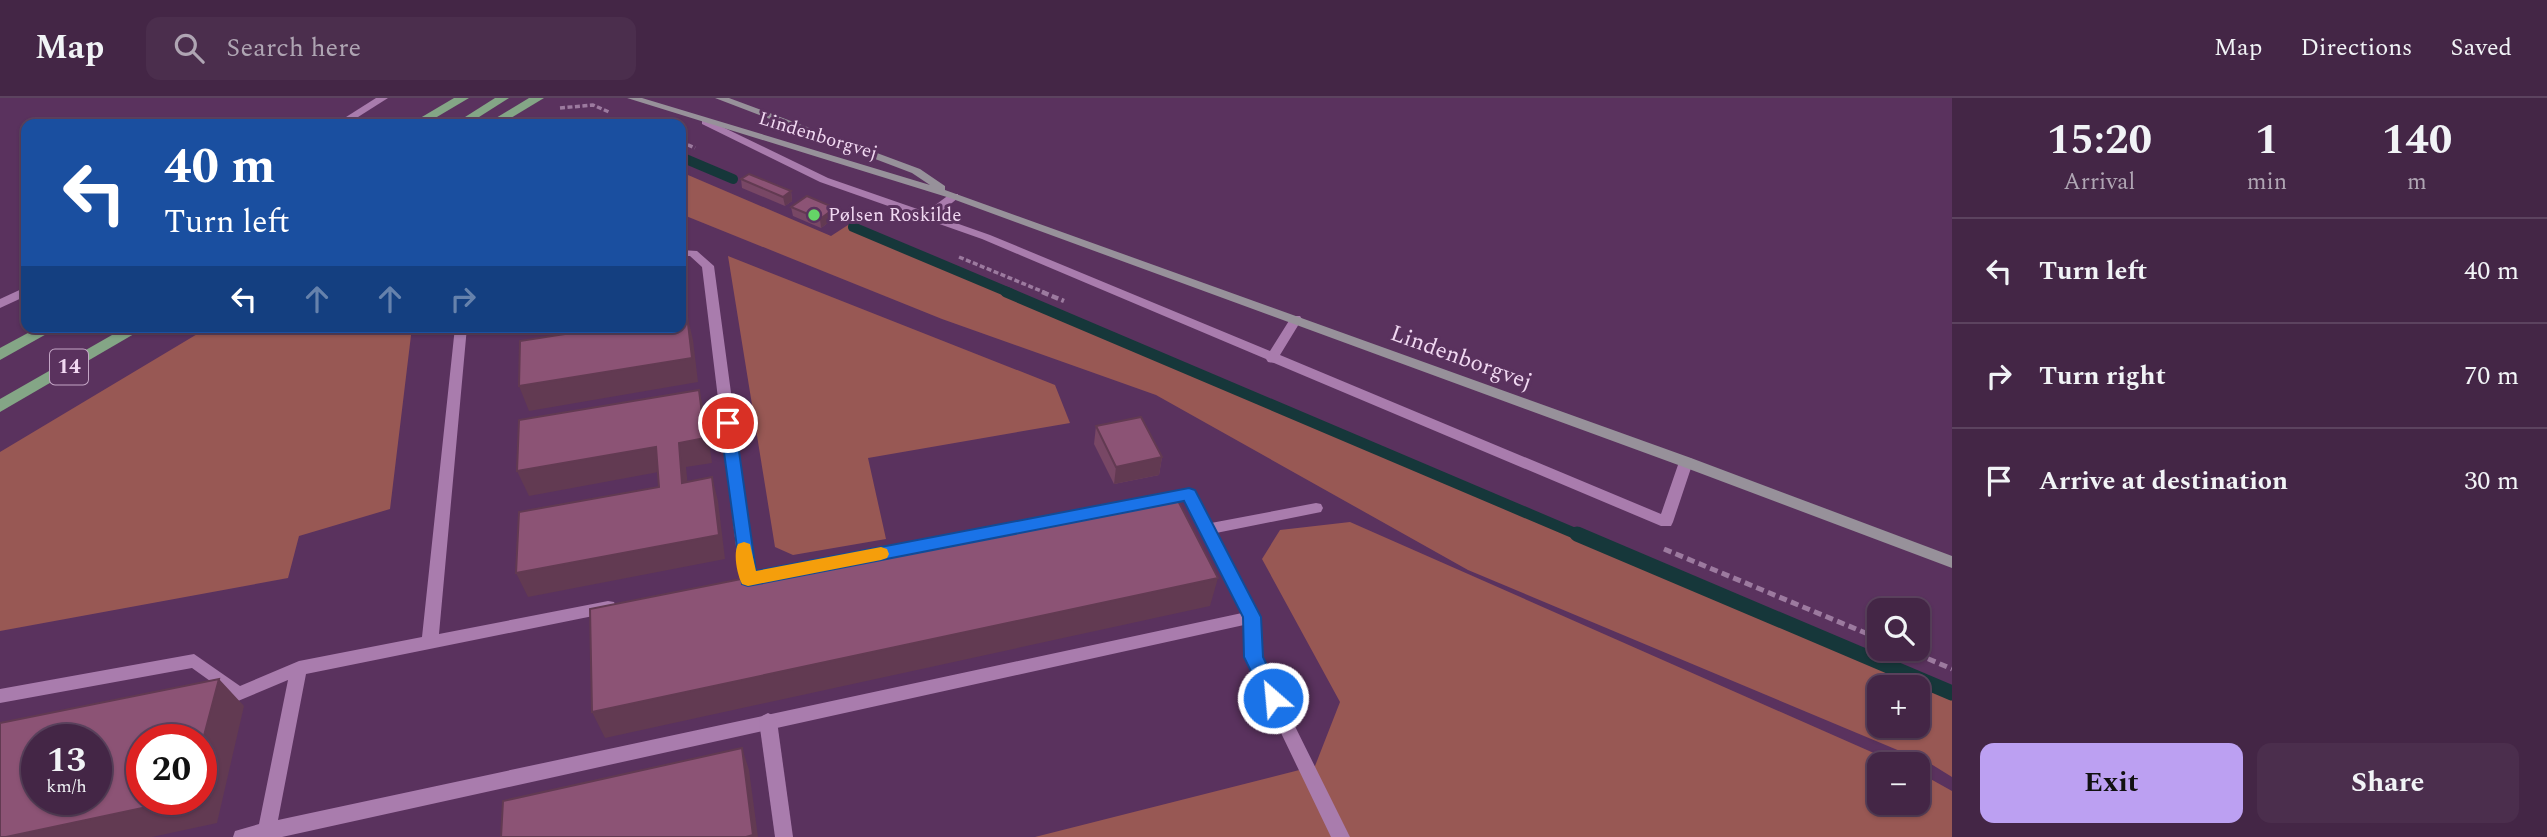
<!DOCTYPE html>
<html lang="en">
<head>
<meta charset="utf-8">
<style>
	body { margin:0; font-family:Spectral,serif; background:#4b2e4d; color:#f1f3f6; height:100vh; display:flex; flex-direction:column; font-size:26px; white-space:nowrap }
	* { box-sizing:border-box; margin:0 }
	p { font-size:23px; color:#afa5b3 }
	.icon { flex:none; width:38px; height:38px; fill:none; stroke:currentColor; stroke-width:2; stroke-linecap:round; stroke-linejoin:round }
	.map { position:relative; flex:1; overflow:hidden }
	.sheet { display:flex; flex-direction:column; background:#442646; width:595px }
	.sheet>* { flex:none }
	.guide { position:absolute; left:21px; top:21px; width:665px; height:214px; border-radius:14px; box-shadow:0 2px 5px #0004,0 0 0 2px #5c435f; background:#1a4fa0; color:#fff; overflow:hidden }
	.controls { position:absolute; left:1867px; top:500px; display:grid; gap:14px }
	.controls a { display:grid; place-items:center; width:63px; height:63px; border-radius:14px; background:#442646; box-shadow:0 2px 5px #0004,0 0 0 2px #5c435f; font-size:35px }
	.speed { position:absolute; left:21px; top:626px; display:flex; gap:14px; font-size:35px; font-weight:700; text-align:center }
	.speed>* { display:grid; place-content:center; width:91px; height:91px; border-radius:50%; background:#442646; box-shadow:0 2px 5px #0004,0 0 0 2px #5c435f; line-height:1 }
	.speed small { font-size:18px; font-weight:400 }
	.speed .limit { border:10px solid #d22; background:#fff; color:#111 }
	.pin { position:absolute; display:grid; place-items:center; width:60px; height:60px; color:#fff; margin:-30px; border:4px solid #fff; border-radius:50%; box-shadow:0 2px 7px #0007 }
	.me { position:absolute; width:77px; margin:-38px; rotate:333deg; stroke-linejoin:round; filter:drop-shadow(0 0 5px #0008) }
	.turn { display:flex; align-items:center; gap:24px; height:147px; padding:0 28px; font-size:32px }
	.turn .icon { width:91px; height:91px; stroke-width:2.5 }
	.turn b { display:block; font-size:49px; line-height:60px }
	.lanes { display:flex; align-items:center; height:66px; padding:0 28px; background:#0003; justify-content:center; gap:35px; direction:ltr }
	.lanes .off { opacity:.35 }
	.eta { display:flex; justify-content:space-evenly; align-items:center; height:119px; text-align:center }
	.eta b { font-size:42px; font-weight:700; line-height:49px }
	.button { display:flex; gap:14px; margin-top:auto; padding:14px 28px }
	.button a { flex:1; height:80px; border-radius:14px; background:#bca0f2; color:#111; font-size:28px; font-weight:700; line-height:80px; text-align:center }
	.button a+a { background:#4b2e4d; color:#f1f3f6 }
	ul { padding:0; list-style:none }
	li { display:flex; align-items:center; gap:21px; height:105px; padding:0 28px; border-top:2px solid #5c435f }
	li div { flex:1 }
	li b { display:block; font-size:26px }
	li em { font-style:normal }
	header { display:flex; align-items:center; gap:42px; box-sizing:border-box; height:98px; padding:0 35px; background:#442646; border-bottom:2px solid #5c435f }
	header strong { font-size:33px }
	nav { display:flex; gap:38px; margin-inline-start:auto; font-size:24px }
	.search { width:490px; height:63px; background:#4b2e4d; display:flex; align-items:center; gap:18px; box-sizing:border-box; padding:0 24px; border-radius:14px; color:#afa5b3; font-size:26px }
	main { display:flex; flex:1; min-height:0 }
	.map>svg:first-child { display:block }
	.green { fill:#985854; fill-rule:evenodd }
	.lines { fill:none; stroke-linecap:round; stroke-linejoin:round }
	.stream-far2 { stroke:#16373a; stroke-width:10 }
	.stream-far1 { stroke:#16373a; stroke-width:11 }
	.stream { stroke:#16373a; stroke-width:15 }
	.path-far2 { stroke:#9c7a9f; stroke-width:3.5; stroke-dasharray:5 2.5; stroke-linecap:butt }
	.path-far1 { stroke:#9c7a9f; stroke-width:4.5; stroke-dasharray:7 3.5; stroke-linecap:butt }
	.path { stroke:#9c7a9f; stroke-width:5; stroke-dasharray:8 4.5; stroke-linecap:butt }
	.lane { fill:#a97cad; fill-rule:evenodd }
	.street { fill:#a97cad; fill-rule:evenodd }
	.secondary { fill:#97919a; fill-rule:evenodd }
	.primary { fill:#84a686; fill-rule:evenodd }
	.wall { fill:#784765 }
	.shaded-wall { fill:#623a52 }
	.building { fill:#8c5375; stroke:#623a52; stroke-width:2; fill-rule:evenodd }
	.route { fill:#1a73e8; stroke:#114b97; stroke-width:2 }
	.slow { fill:#f59e0b }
	.poi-dot { fill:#65d467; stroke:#5a325e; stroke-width:2.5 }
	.labels { text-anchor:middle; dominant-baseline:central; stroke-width:6; stroke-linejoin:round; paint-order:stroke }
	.far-street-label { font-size:19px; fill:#f1d8f2; stroke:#5a325e }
	.far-poi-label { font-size:19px; fill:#f1d8f2; stroke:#5a325e; text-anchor:start }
	.shield { fill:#5a325e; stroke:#c4a6c6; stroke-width:2 }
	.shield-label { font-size:21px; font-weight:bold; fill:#f1d8f2 }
	.street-label { font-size:23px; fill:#f1d8f2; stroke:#5a325e }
</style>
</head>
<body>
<header>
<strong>Map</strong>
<div class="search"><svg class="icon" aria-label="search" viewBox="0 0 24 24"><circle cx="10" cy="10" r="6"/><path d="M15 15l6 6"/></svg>Search here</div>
<nav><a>Map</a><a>Directions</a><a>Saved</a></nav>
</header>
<main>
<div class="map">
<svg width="1952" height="739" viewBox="0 0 1952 739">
	<rect width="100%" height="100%" fill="#5a325e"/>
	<g class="green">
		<path d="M681,74L831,138L848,127L1952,595V679L1931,666L1468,472L1156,297L942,221L681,116ZM1880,590H1918V628H1880Z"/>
		<polygon points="728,158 1055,287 1070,325 868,360 886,441 793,457 775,449"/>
		<polygon points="209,229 412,229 390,411 299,438 288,480 0,533 0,354"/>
		<polygon points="1350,424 1901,667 1880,667 1880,705 1918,705 1918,674 1952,693 1952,739 1035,739 1315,668 1340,604 1262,461 1280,432"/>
	</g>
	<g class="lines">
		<g class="stream-far2">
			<polyline points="681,59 733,81"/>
			<polyline points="853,129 1010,195"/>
		</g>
		<polyline class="stream-far1" points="1006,194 1581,438"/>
		<polyline class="stream" points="1577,436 1952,595"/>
		<g class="path-far2">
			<polyline points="560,10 593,7 609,14"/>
			<polyline points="681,44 695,50"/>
			<polyline points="959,159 1046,195"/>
		</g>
		<polyline class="path-far1" points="1042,194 1064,203"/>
		<g class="path">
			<polyline points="1664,451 1880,541"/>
			<polyline points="1905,551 1952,571"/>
		</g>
		<g class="lane">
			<polygon points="376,0 388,0 347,26 335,26"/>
			<polygon points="702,22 708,22 828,80 926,114 950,96 958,96 958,100 936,118 990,137 1270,253 1292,218 1300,218 1302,221 1280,257 1661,416 1679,364 1681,360 1691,360 1693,364 1673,424 1671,428 1661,428 1274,265 1268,264 1266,261 982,141 820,84 702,26"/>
			<polygon points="681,152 697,153 714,168 756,481 753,485 748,487 743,485 740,481 702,169 690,158 681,158"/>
			<polygon points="26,189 26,198 0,210 0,201"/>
			<polygon points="455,229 467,229 439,536 608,503 614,504 616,509 614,514 608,515 306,576 278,722 1242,515 1185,402 1160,407 1155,406 1153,402 1155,398 1189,391 1194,392 1211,425 1316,405 1321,406 1323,410 1321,414 1216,435 1260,519 1261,560 1350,739 1331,739 1245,560 1244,527 282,739 233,739 235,733 259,726 288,582 238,603 192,570 0,605 0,591 194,556 240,588 299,563 422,539"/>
		</g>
		<polygon class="street" points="768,615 774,618 777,623 793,739 775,739 759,623 762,618"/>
		<polygon class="secondary" points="627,0 642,0 930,87 912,75 715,0 729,0 920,71 945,88 945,92 1691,360 1952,458 1952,470 1681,368 950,100"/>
		<g class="primary">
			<polygon points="454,0 469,0 425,26 410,26"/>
			<polygon points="495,0 509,0 468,26 454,26"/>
			<polygon points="529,0 544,0 501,26 486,26"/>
			<polygon points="39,229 59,229 0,262 0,250"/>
			<polygon points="126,229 146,229 0,314 0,301"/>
		</g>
	</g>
	<g class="wall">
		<polygon points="741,81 791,93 792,103 785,108 742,90"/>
		<polygon points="791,109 836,119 821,130 793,118"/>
		<polygon points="1096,328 1162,359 1159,377 1114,386 1094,346"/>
	</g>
	<g class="shaded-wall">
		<polygon points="791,93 792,103 785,108 783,99"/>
		<polygon points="835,110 836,119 821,130 820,121"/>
		<polygon points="681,164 684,176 688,213 681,214"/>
		<polygon points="687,217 693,242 698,284 529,313 519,288"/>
		<polygon points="526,229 581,229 529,237"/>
		<polygon points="699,292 705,316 712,365 686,369 690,409 682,385 679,345"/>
		<polygon points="656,349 664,373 529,398 517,373"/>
		<polygon points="1162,359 1159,377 1114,386 1116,369"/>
		<polygon points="712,379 718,403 725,461 528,499 516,475"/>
		<polygon points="1218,480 1210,508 605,640 592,614"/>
		<polygon points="219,581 244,608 217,725 152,739 6,739 180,702 201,702 201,649"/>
		<polygon points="742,650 749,672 758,739 746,739"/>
	</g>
	<g class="building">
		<polygon points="749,76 791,93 783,99 741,81"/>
		<polygon points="807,98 835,110 820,121 791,109"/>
		<polygon points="687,217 692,260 519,288 520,243 610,229 681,229 681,218"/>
		<polygon points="699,292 705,340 679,345 682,385 712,379 719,437 516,475 519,414 659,389 656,349 517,373 519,322"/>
		<polygon points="1141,319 1162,359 1116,369 1096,328"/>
		<polygon points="1174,395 1218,480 592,614 590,511"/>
		<path d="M219,581L201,649V642H142V702H180L6,739H0V625ZM37,642H96V702H37Z"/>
		<polygon points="742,650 753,737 746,739 501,739 503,703"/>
	</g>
	<polygon class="route" points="728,319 735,325 756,473 1189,390 1195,392 1261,519 1263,559 1283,600 1280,606 1273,608 1267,606 1244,559 1243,519 1184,403 748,488 742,486 720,325"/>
	<path class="slow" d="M744,444L750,446L756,473L881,449L887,451L889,456L887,460L881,462L748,488L742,486C737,476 733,456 738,446Z"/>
	<circle class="poi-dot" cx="814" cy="117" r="7"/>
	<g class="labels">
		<g class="far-street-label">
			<text transform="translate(818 38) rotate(17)">Lindenborgvej</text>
		</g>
		<g class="far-poi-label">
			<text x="828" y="117">Pølsen Roskilde</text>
		</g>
		<rect class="shield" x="50" y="251.5" width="38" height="35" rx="5"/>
		<g class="shield-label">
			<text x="69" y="269">14</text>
		</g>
		<g class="street-label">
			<text transform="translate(1461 260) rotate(20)">Lindenborgvej</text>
		</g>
	</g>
</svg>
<div class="controls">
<a><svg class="icon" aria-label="search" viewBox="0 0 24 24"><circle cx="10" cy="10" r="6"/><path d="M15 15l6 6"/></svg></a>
<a>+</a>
<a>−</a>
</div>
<div class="speed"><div>13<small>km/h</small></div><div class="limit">20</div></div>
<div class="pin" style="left:728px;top:325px;background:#d93025"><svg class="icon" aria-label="arrive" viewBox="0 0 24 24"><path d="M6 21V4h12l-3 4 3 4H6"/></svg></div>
<svg class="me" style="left:1273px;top:600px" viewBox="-20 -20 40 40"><circle r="17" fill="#1a73e8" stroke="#fff" stroke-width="3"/><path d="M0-11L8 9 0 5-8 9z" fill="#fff"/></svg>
<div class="guide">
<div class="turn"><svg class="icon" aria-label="left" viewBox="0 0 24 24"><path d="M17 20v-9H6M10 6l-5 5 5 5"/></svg><div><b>40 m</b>Turn left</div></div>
<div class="lanes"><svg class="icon" aria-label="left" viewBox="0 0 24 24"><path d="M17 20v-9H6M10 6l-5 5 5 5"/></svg><svg class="icon off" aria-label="ahead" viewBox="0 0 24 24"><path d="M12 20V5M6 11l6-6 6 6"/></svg><svg class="icon off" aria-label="ahead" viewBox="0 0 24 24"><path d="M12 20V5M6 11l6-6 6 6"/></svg><svg class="icon off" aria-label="right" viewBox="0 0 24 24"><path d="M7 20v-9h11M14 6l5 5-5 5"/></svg></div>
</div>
</div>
<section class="sheet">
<div class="eta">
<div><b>15:20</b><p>Arrival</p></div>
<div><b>1</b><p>min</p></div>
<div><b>140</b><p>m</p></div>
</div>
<ul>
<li><svg class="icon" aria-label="left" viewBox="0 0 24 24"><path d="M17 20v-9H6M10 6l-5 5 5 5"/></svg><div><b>Turn left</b></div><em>40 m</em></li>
<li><svg class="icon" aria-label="right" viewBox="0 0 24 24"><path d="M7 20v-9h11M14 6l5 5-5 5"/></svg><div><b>Turn right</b></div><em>70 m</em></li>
<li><svg class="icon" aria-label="arrive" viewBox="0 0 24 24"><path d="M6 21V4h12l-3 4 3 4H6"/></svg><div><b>Arrive at destination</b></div><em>30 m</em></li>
</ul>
<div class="button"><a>Exit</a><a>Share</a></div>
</section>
</main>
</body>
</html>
